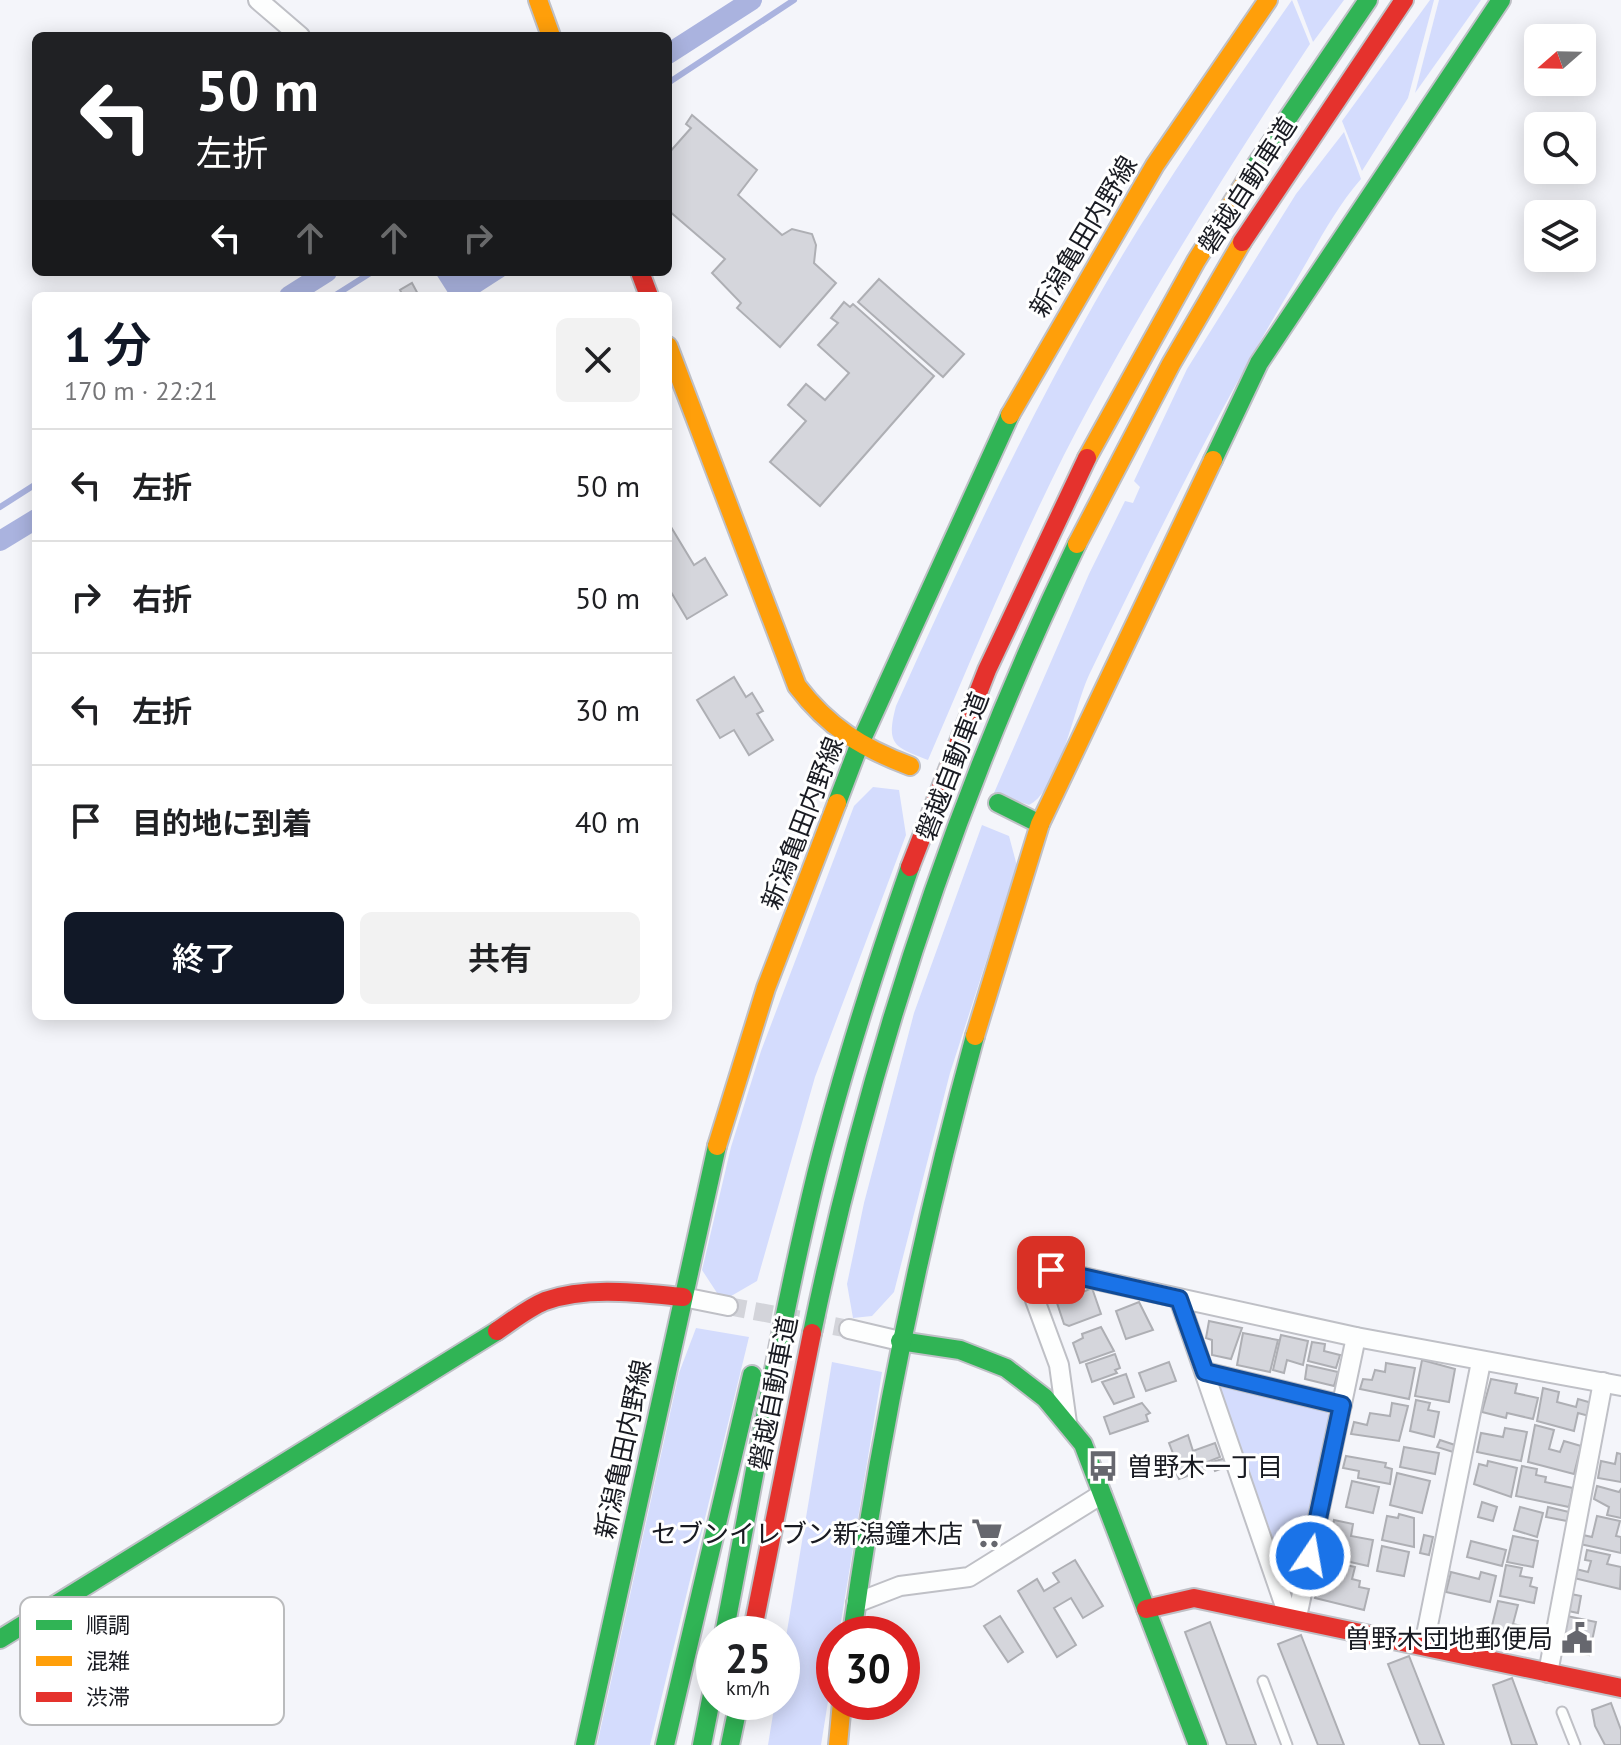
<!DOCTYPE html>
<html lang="ja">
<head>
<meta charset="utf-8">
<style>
	body { margin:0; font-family:"PT Sans","Noto Sans JP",sans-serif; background:#f2f2f2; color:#202124; height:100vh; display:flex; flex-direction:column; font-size:30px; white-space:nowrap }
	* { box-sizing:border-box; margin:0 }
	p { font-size:26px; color:#757577 }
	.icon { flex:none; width:44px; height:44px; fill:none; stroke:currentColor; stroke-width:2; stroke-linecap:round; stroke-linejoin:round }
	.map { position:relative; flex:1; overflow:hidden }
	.sheet { position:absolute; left:32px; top:292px; width:640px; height:728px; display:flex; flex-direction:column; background:#fff; border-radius:12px; box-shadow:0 4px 20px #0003 }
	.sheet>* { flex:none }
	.banner { position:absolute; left:32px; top:32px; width:640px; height:244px; border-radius:12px; box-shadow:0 4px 20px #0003; background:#202124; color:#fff; overflow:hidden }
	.needle { width:52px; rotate:250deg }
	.fabs { position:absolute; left:1524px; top:24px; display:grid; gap:16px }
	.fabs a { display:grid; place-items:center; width:72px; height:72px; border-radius:12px; background:#fff; box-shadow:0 4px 20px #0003; font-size:40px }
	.speed { position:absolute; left:696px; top:1616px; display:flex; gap:16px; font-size:40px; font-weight:700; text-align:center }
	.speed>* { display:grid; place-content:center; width:104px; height:104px; border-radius:50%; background:#fff; box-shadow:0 4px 20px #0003; line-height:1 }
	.speed small { font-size:20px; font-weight:400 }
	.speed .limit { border:12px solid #d22; background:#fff; color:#111 }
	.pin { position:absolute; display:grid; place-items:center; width:68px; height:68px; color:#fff; margin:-34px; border-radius:16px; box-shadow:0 4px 12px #0006 }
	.me { position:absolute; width:88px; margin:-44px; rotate:12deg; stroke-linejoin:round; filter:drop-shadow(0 0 6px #0008) }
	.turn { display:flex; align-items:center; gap:28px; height:168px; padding:0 32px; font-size:36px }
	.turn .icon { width:104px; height:104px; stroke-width:2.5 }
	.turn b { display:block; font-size:56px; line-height:68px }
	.lanes { display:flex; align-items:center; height:76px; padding:0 32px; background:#0003; justify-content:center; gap:40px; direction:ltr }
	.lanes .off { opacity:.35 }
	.round { display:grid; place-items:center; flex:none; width:84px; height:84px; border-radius:12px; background:#f2f2f2 }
	.overview { display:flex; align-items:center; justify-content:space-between; height:136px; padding:0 32px }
	h1 { font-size:48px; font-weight:600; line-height:60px; color:#111827 }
	.action { display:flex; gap:16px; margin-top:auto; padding:16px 32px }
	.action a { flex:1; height:92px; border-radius:12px; background:#111827; color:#fff; font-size:32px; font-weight:600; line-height:92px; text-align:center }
	.action a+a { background:#f2f2f2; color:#202124 }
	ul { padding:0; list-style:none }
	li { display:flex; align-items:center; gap:24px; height:112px; padding:0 32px; border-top:2px solid #e0e0e0 }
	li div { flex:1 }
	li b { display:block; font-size:30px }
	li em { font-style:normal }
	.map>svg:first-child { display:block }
	.green { fill:#d4dcfd }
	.water { fill:#aab3df }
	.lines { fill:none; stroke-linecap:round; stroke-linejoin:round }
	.stream { stroke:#aab3df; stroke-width:6 }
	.canal { stroke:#aab3df; stroke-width:20 }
	.building { fill:#d5d6dc; stroke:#aeafb4; stroke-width:2 }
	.street-tunnel { stroke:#d3d4da; stroke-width:18; stroke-dasharray:18 9; stroke-linecap:butt }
	.lane-casing { stroke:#bfc0c6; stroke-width:13 }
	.street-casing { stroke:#bfc0c6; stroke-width:22 }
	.fast-casing { stroke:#bfc0c6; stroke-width:22 }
	.slow-casing { stroke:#bfc0c6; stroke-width:22 }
	.jam-casing { stroke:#bfc0c6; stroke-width:22 }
	.lane { stroke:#fdfefe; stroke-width:9 }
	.street { stroke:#fdfefe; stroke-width:18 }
	.fast { stroke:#30b455; stroke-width:18 }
	.slow { stroke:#ff9f0a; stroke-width:18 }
	.jam { stroke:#e5322d; stroke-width:18 }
	.route-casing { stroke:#114b97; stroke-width:20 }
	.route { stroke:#1a73e8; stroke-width:14 }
	.labels { text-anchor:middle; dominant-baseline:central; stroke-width:6; stroke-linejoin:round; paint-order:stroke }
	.street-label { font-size:26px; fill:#191b22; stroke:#fff }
	.poi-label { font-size:26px; fill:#191b22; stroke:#fff; text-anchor:end }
	.key { fill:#fff; stroke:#babbbd; stroke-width:2 }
	.key-label { font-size:22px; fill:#191b22 }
</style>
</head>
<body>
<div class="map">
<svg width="1621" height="1745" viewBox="0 0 1621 1745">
	<rect width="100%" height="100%" fill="#f4f5fa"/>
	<g class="green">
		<path d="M1292,0L1310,44C1222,177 1137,313 1064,455C1014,555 972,658 928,760C893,747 886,744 896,706C957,570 1020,435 1094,304C1153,199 1223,99 1292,0Z"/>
		<polygon points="1297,0 1344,0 1313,42"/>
		<polygon points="1430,0 1434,0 1408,98 1362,171 1342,121"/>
		<polygon points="1439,0 1481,0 1415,93"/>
		<path d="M1344,132L1361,179C1332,212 1312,255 1289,292C1215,415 1152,545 1089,675C1074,707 1060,789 1029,805L994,793L1089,574L1125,501L1133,503L1140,487L1134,481L1187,369L1296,194Z"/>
		<polygon points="873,787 899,790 906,835 815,1077 757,1281 726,1299 719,1296 702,1270 731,1147 761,1051 854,806"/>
		<polygon points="982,825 1009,836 1017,866 950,1073 894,1292 872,1316 853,1318 847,1284 864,1203 914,1013"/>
		<polygon points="696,1328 749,1337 650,1745 597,1745 679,1373"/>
		<polygon points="832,1362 882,1372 839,1634 834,1634 834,1664 821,1745 768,1745 775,1702 782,1702 782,1661"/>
		<polygon points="1220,1387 1326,1410 1332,1421 1299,1579 1287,1579"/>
	</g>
	<polygon class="water" points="439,272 511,272 474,296 450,296 436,274"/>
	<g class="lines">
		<g class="stream">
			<polyline points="668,83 794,0"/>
			<polyline points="334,296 372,272"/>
			<polyline points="0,507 36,484"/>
		</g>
		<g class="canal">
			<polyline points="668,54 752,0"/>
			<polyline points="289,296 327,272"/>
			<polyline points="0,541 36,519"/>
		</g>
	</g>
	<g class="building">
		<polygon points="692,115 757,170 738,195 782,235 792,229 812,234 816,245 814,263 836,283 780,347 737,308 741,303 712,273 725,259 668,210 668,154 691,128 686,124"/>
		<polygon points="879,279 964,354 943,377 858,302"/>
		<polygon points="412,283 419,296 403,296 400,290"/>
		<polygon points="844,302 850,307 853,304 934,376 820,506 770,462 806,421 788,405 806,384 825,400 849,373 818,345 838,323 831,318"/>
		<polygon points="668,522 694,565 705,558 727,595 687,619 668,587"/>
		<polygon points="734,677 746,697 752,693 763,711 757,714 773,740 749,755 734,730 720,738 697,700"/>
		<polygon points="1092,1288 1101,1314 1069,1326 1064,1324 1057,1303"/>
		<polygon points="1139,1302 1153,1330 1126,1339 1116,1311"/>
		<polygon points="1209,1321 1242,1328 1231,1359 1212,1355 1212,1340 1206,1338"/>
		<polygon points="1101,1327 1114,1351 1080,1363 1073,1343 1083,1338 1082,1334"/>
		<polygon points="1243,1333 1278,1340 1270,1372 1237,1365"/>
		<polygon points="1281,1335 1308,1341 1303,1365 1287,1360 1284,1373 1273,1370"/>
		<polygon points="1312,1342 1325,1344 1324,1351 1340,1355 1336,1368 1308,1361"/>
		<polygon points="1115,1354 1120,1368 1115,1370 1117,1373 1092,1382 1086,1364"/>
		<polygon points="1422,1360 1455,1369 1449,1402 1415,1396"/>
		<polygon points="1169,1362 1176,1381 1146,1391 1139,1373"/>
		<polygon points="1386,1363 1415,1368 1409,1399 1360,1389 1363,1379 1372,1380 1375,1370 1385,1372"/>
		<polygon points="1307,1365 1338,1372 1334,1386 1305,1379"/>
		<polygon points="1126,1374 1134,1397 1114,1404 1102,1382"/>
		<polygon points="1491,1379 1517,1384 1515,1393 1538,1398 1533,1419 1507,1413 1506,1418 1482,1412"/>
		<polygon points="1543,1388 1559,1392 1557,1402 1576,1407 1578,1399 1592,1403 1589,1416 1578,1413 1574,1431 1537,1421"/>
		<polygon points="1416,1400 1430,1403 1428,1410 1439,1412 1434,1437 1410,1431"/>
		<polygon points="1142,1403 1150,1413 1146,1415 1148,1421 1110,1434 1104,1417"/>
		<polygon points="1392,1403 1408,1406 1399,1441 1351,1434 1354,1422 1367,1425 1370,1413 1390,1416"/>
		<polygon points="1535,1425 1554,1430 1549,1449 1560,1452 1564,1441 1581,1446 1574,1474 1528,1462"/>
		<polygon points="1505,1428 1527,1432 1521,1461 1477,1452 1481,1433 1503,1437"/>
		<polygon points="1188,1435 1193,1451 1215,1443 1220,1457 1207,1462 1209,1468 1179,1479 1175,1470 1179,1469 1169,1443"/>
		<polygon points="1440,1440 1455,1445 1453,1452 1437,1447"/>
		<polygon points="1404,1447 1439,1453 1435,1474 1400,1467"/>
		<polygon points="1617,1453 1621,1454 1621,1482 1598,1478 1601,1461 1615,1464"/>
		<polygon points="1346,1456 1386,1463 1385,1467 1392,1469 1390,1484 1358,1478 1359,1471 1343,1468"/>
		<polygon points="1226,1458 1229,1466 1215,1471 1212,1462"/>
		<polygon points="1488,1461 1517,1468 1511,1497 1474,1484 1479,1464 1487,1466"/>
		<polygon points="1522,1466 1537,1469 1536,1475 1546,1477 1545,1482 1573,1488 1569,1507 1516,1496"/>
		<polygon points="1397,1473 1430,1481 1422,1513 1390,1505"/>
		<polygon points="1352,1481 1379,1487 1373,1513 1346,1507"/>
		<polygon points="1597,1486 1619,1492 1621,1489 1621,1518 1607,1515 1609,1507 1594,1499"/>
		<polygon points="1482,1502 1497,1507 1493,1521 1478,1517"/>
		<polygon points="1520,1507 1543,1513 1537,1537 1514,1530"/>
		<polygon points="1548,1507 1569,1512 1567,1521 1546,1517"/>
		<polygon points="1399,1514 1414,1518 1414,1547 1382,1540 1387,1516 1398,1518"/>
		<polygon points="1597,1516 1620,1521 1616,1536 1621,1537 1621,1553 1580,1544 1583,1535 1592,1537"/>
		<polygon points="1334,1520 1353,1524 1351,1536 1373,1540 1368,1566 1337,1559 1339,1552 1329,1550"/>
		<polygon points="1424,1535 1433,1537 1429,1555 1420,1553"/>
		<polygon points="1513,1536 1538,1541 1533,1567 1507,1562"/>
		<polygon points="1471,1541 1506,1550 1502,1566 1467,1557"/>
		<polygon points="1382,1546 1409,1552 1404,1576 1377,1571"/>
		<polygon points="1587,1550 1610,1555 1607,1564 1621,1567 1620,1589 1574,1578 1576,1569 1588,1572 1591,1561 1585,1560"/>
		<polygon points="1075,1560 1103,1606 1083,1618 1071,1598 1054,1608 1076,1645 1057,1657 1018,1591 1037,1579 1044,1591 1059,1582 1053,1573"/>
		<polygon points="1324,1560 1355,1567 1352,1579 1360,1581 1359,1587 1369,1589 1364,1610 1315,1598"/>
		<polygon points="1506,1565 1522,1568 1520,1576 1532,1578 1530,1586 1537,1588 1534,1603 1500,1596"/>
		<polygon points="1451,1572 1479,1579 1481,1572 1496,1576 1490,1602 1446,1592"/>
		<polygon points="1571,1594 1581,1596 1578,1613 1568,1611"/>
		<polygon points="1498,1601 1518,1605 1513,1624 1526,1627 1521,1646 1489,1638"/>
		<polygon points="1000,1616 1023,1652 1008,1662 984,1626"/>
		<polygon points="1567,1616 1596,1622 1589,1655 1560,1649"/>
		<polygon points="1210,1622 1256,1745 1227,1745 1185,1632"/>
		<polygon points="1301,1635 1344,1745 1318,1745 1278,1644"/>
		<polygon points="1409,1656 1444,1745 1420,1745 1388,1664"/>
		<polygon points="1512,1678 1537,1745 1512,1745 1493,1685"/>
		<polygon points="1611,1703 1621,1730 1621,1745 1605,1745 1595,1726 1592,1710"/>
	</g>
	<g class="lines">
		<polyline class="street-tunnel" points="728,1306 849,1329"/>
		<defs>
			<g id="lane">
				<polyline points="1263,1681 1287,1745"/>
				<polyline points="1562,1712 1575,1745"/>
			</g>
			<g id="street">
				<polyline points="258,0 300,36"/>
				<polyline points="683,1297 728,1306"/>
				<polyline points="1179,1299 1288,1615"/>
				<polyline points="849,1329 900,1341"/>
				<polyline points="1205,1372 1342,1405"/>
				<polyline points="1067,1423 1059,1365 1035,1300 1032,1282 1040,1274 1051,1270 1356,1337 1621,1386"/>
				<polyline points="856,1603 900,1586 969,1577 1102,1494"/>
				<polyline points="1297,1617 1356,1337"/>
				<polyline points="1424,1645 1481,1362"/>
				<polyline points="1548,1673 1603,1382"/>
			</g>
			<g id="fast">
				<polyline points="1252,171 1368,0"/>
				<polyline points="1213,460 1259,363 1501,0"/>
				<polyline points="837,803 858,748 1010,415"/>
				<polyline points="998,803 1040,824"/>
				<path d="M812,1333C869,1059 956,795 1077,544"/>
				<polyline points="900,1341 960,1350 1006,1368 1045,1398 1083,1444 1198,1745"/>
				<path d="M724,1634C754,1481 779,1327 816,1175C842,1071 875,968 910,867"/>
				<path d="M852,1634C880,1432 921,1233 975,1036"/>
				<polyline points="0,1639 497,1331"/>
				<polyline points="585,1745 717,1146"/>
				<polyline points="665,1745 752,1375"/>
				<polyline points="702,1745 714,1684"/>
				<polyline points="730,1745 739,1702"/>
			</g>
			<g id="slow">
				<polyline points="538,0 551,36"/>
				<path d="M668,346L797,686C828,727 862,748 910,766"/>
				<polyline points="1010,415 1155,165 1268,0"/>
				<polyline points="1087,458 1196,261 1252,171"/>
				<polyline points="1077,544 1171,364 1242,242"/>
				<polyline points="975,1036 1040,824 1213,460"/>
				<polyline points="717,1146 766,988 837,803"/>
				<polyline points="838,1745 842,1702"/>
			</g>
			<g id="jam">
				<polyline points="1242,242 1404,0"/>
				<polyline points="640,272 649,296"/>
				<polyline points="910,867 987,670 1087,458"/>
				<path d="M497,1331C512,1321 528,1308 545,1301C588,1286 639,1293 683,1297"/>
				<polyline points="1146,1609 1194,1598 1621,1688"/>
				<polyline points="752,1634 812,1333"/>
			</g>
		</defs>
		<use href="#lane" class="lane-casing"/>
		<use href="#street" class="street-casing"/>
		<use href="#fast" class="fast-casing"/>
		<use href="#slow" class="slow-casing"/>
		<use href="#jam" class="jam-casing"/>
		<use href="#lane" class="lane"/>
		<use href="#street" class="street"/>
		<use href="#fast" class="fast"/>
		<use href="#slow" class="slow"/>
		<use href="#jam" class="jam"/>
	</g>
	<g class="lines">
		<defs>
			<polyline id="route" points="1051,1270 1179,1299 1205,1372 1342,1405 1310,1556"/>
		</defs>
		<use href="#route" class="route-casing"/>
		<use href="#route" class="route"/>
	</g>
	<defs>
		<symbol id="bus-bare" viewBox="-9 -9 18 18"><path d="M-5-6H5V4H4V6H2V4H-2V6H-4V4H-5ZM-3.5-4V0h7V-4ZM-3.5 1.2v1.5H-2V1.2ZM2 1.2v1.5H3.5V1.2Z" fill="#66676e" stroke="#fff" stroke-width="2.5" paint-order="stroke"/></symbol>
		<symbol id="supermarket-bare" viewBox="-9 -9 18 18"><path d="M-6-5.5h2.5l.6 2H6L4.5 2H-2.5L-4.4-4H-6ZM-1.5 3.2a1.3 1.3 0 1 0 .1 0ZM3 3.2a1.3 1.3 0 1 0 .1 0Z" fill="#66676e" stroke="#fff" stroke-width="2.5" paint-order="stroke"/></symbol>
		<symbol id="civic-bare" viewBox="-9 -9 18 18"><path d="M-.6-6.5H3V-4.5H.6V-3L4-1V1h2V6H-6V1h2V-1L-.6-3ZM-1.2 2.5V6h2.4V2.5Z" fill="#66676e" stroke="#fff" stroke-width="2.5" paint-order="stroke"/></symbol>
	</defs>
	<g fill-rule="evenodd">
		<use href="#bus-bare" x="1081" y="1444" width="44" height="44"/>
		<use href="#supermarket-bare" x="965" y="1511" width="44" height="44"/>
		<use href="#civic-bare" x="1555" y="1616" width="44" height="44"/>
	</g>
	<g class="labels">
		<g class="street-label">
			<text transform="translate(1247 185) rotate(-57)">磐越自動車道</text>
			<text transform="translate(1083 236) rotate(-59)">新潟亀田内野線</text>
			<text transform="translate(952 766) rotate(-69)">磐越自動車道</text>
			<text transform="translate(802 823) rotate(-69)">新潟亀田内野線</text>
			<text transform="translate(773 1393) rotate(-79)">磐越自動車道</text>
			<text transform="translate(623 1449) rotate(-78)">新潟亀田内野線</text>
		</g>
		<g class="poi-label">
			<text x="1127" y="1466" text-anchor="start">曽野木一丁目</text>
			<text x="963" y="1533">セブンイレブン新潟鐘木店</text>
			<text x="1553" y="1638">曽野木団地郵便局</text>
		</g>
	</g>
	<rect x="20" y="1597" width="264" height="128" rx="12" class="key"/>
	<rect x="36" y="1620" width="36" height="10" fill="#30b455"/>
	<rect x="36" y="1656" width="36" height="10" fill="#ff9f0a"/>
	<rect x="36" y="1692" width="36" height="10" fill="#e5322d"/>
	<g class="key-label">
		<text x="86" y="1633">順調</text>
		<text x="86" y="1669">混雑</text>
		<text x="86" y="1705">渋滞</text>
	</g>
</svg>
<div class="fabs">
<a><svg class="needle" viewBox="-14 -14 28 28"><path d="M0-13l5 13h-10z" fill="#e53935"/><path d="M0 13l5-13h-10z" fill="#757577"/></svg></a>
<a><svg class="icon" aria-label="search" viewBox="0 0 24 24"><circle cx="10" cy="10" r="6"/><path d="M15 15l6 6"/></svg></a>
<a><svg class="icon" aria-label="layers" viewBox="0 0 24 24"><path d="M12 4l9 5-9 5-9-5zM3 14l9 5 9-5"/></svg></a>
</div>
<div class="speed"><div>25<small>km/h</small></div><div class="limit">30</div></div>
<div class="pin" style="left:1051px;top:1270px;background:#d93025"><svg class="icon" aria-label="arrive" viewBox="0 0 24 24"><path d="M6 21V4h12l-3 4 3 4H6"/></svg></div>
<svg class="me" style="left:1310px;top:1556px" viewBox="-20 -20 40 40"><circle r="17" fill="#1a73e8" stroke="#fff" stroke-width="3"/><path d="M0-11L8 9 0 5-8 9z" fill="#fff"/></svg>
<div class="banner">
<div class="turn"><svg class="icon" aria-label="left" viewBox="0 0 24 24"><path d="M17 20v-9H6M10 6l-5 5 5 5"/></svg><div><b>50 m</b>左折</div></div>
<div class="lanes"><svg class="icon" aria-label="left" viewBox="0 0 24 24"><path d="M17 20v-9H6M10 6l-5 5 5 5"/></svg><svg class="icon off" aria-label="ahead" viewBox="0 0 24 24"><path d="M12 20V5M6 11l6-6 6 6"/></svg><svg class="icon off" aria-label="ahead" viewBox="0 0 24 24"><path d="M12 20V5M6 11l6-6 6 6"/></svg><svg class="icon off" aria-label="right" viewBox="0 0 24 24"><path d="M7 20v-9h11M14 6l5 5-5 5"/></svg></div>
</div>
<section class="sheet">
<div class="overview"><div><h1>1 分</h1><p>170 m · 22:21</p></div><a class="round"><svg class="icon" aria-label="close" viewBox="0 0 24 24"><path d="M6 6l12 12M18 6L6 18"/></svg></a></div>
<ul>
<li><svg class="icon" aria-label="left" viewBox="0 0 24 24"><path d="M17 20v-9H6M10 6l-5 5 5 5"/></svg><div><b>左折</b></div><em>50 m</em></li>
<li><svg class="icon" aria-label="right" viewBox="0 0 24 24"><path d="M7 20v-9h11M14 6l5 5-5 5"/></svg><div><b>右折</b></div><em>50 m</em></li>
<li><svg class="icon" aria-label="left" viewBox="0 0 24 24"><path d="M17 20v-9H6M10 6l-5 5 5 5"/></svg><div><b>左折</b></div><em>30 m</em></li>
<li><svg class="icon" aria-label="arrive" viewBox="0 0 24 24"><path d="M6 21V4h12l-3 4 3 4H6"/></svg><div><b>目的地に到着</b></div><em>40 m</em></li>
</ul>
<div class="action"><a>終了</a><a>共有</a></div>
</section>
</div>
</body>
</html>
